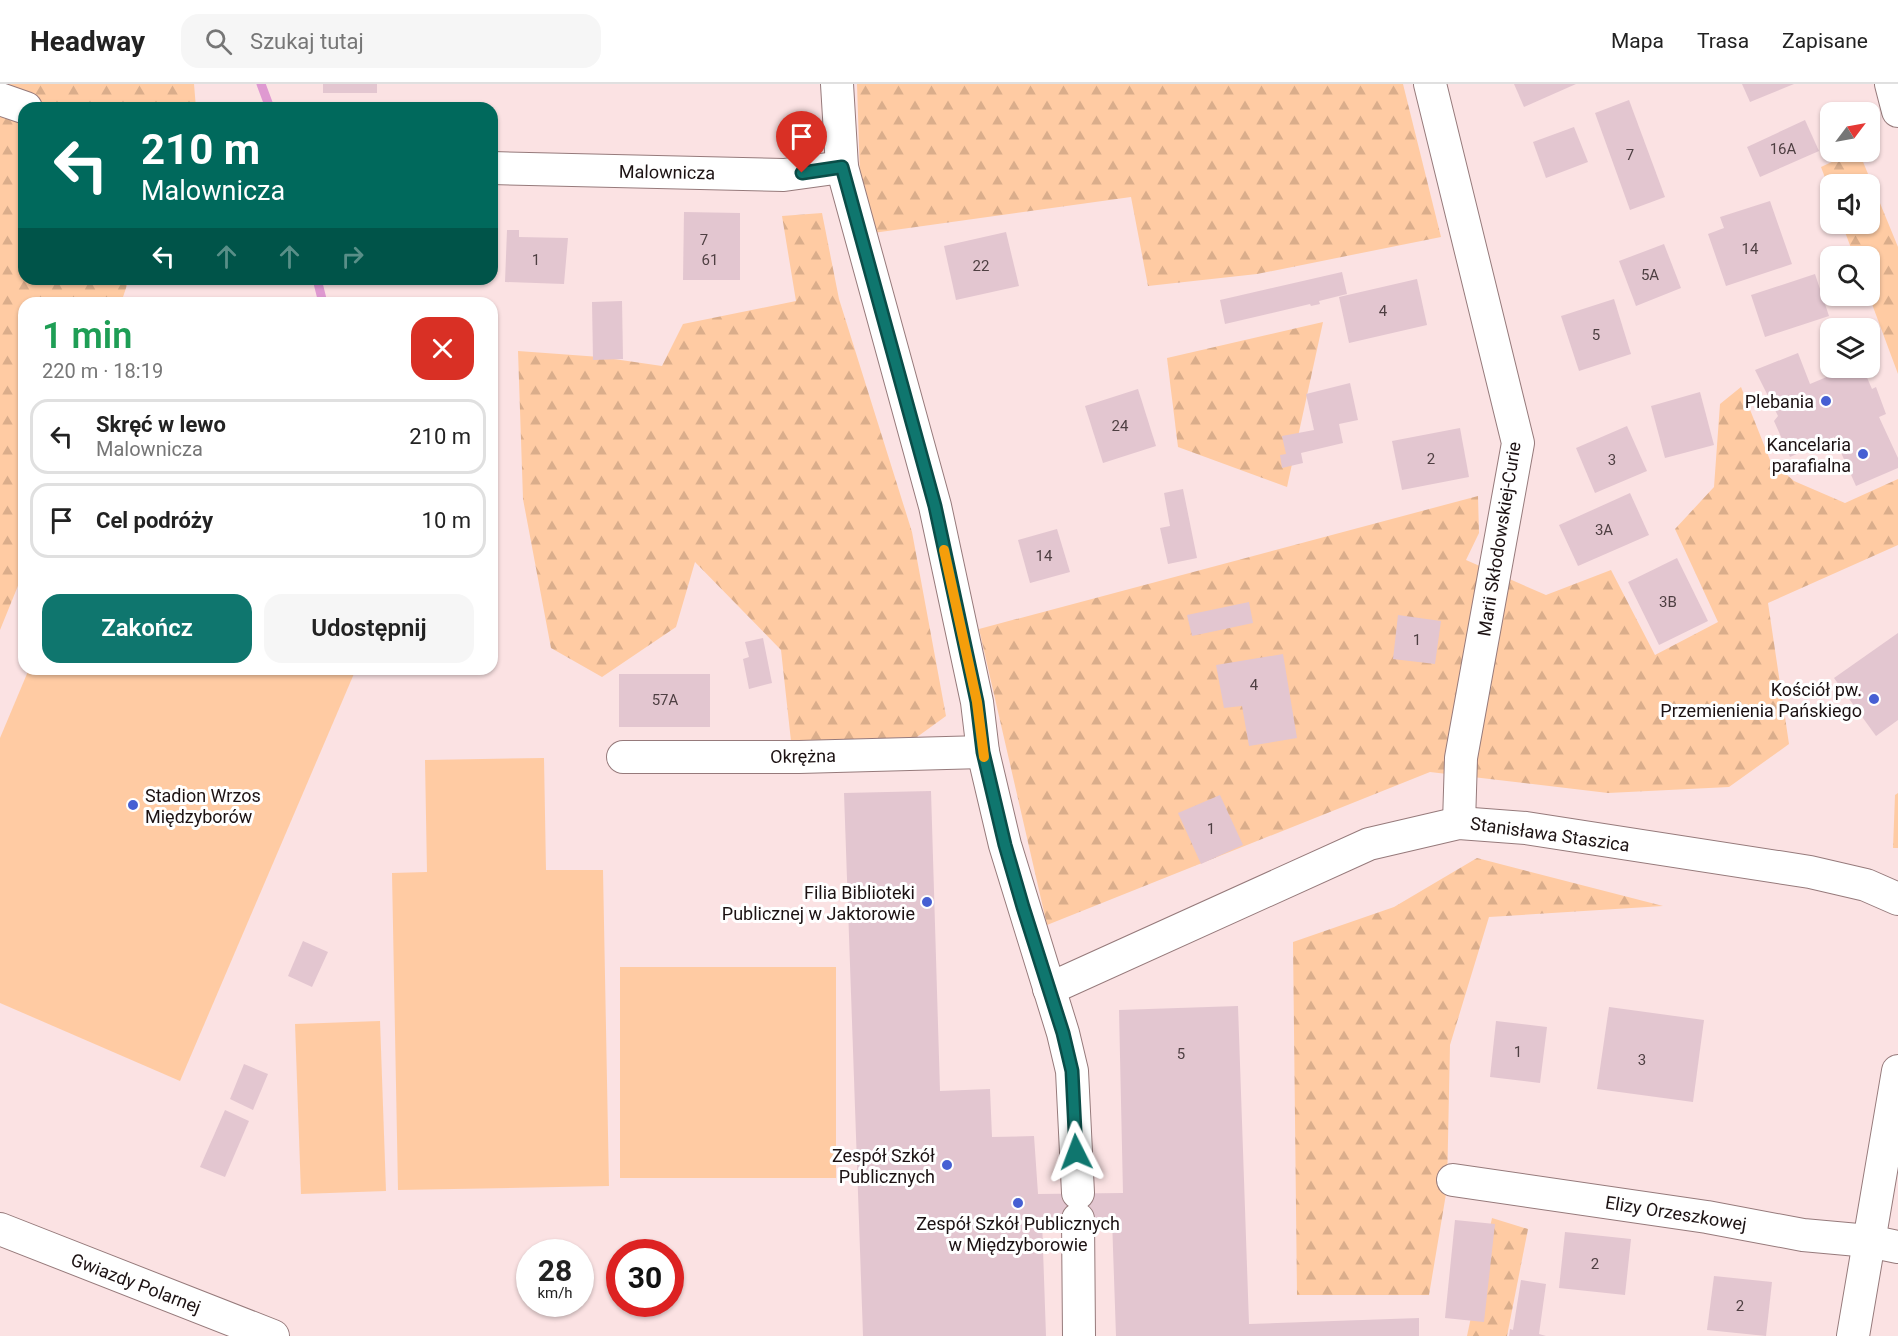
<!DOCTYPE html>
<html lang="pl">
<head>
<meta charset="utf-8">
<style>
	body { margin:0; font-family:Roboto,sans-serif; background:#f6f6f6; color:#222; height:100vh; display:flex; flex-direction:column; font-size:22px; white-space:nowrap }
	* { box-sizing:border-box; margin:0 }
	p { font-size:20px; color:#767676 }
	.icon { flex:none; width:33px; height:33px; fill:none; stroke:currentColor; stroke-width:2; stroke-linecap:round; stroke-linejoin:round }
	.map { position:relative; flex:1; overflow:hidden }
	.side { position:absolute; left:18px; top:213px; width:480px; height:378px; display:flex; flex-direction:column; background:#fff; border-radius:18px; box-shadow:0 2px 4px #0004 }
	.side>* { flex:none }
	.guide { position:absolute; left:18px; top:18px; width:480px; height:183px; border-radius:18px; box-shadow:0 2px 4px #0004; background:#00695c; color:#fff; overflow:hidden }
	.needle { width:39px; rotate:58deg }
	.fabs { position:absolute; left:1820px; top:18px; display:grid; gap:12px }
	.fabs a { display:grid; place-items:center; width:60px; height:60px; border-radius:12px; background:#fff; box-shadow:0 2px 4px #0004; font-size:30px }
	.speed { position:absolute; left:516px; top:1155px; display:flex; gap:12px; font-size:30px; font-weight:700; text-align:center }
	.speed>* { display:grid; place-content:center; width:78px; height:78px; border-radius:50%; background:#fff; box-shadow:0 2px 4px #0004; line-height:1 }
	.speed small { font-size:15px; font-weight:400 }
	.speed .limit { border:9px solid #d22; background:#fff; color:#111 }
	.pin { position:absolute; display:grid; place-items:center; width:51px; height:51px; color:#fff; margin:-62px -26px; border-radius:50% 50% 50% 0; rotate:-45deg; box-shadow:0 0 6px #0007 }
	.pin .icon { rotate:45deg }
	.me { position:absolute; width:66px; margin:-33px; rotate:357deg; stroke-linejoin:round; filter:drop-shadow(0 0 4px #0008) }
	.turn { display:flex; align-items:center; gap:21px; height:126px; padding:0 24px; font-size:27px }
	.turn .icon { width:78px; height:78px; stroke-width:2.5 }
	.turn b { display:block; font-size:42px; line-height:51px }
	.lanes { display:flex; align-items:center; height:57px; padding:0 24px; background:#0003; justify-content:center; gap:30px; direction:ltr }
	.lanes .off { opacity:.35 }
	.round { display:grid; place-items:center; flex:none; width:63px; height:63px; border-radius:18px; background:#f6f6f6 }
	.overview { display:flex; align-items:center; justify-content:space-between; height:102px; padding:0 24px }
	h1 { font-size:36px; font-weight:600; line-height:45px; color:#1e9e55 }
	.primary-button { display:flex; gap:12px; margin-top:auto; padding:12px 24px }
	.primary-button a { flex:1; height:69px; border-radius:18px; background:#0f766e; color:#fff; font-size:24px; font-weight:600; line-height:69px; text-align:center }
	.primary-button a+a { background:#f6f6f6; color:#222 }
	ul { padding:0; list-style:none }
	li { display:flex; align-items:center; gap:18px; height:75px; margin:0 12px 9px; padding:0 12px; border:3px solid #e0e0e0; border-radius:18px }
	li div { flex:1 }
	li b { display:block; font-size:22px }
	li em { font-style:normal }
	header { display:flex; align-items:center; gap:36px; box-sizing:border-box; height:84px; padding:0 30px; background:#fff; border-bottom:2px solid #e0e0e0 }
	header strong { font-size:28px }
	nav { display:flex; gap:33px; margin-inline-start:auto; font-size:21px }
	.search { width:420px; height:54px; background:#f6f6f6; display:flex; align-items:center; gap:15px; box-sizing:border-box; padding:0 21px; border-radius:18px; color:#767676; font-size:22px }
	.map>svg:first-child { display:block }
	.green { fill:#ffcba3 }
	.forest { fill:url(#forest-firs) }
	.lines { fill:none; stroke-linecap:round; stroke-linejoin:round }
	.stream { stroke:#df99d1; stroke-width:9 }
	.building { fill:#e3c6d0 }
	.minor-casing { stroke:#967a7b; stroke-width:34 }
	.minor { stroke:#fff; stroke-width:32 }
	.route-casing { stroke:#0a4d48; stroke-width:15 }
	.route { stroke:#0f766e; stroke-width:10 }
	.slow { stroke:#f59e0b; stroke-width:10 }
	.poi-dot { fill:#465fd3; stroke:#fff; stroke-width:2 }
	.labels { text-anchor:middle; dominant-baseline:central; stroke-width:6; stroke-linejoin:round; paint-order:stroke }
	.number-label { font-size:15px; fill:#4e3f42 }
	.street-label { font-size:18px; fill:#1c1213; stroke:#fff }
	.poi-label { font-size:18px; fill:#1c1213; stroke:#fff; text-anchor:end }
</style>
</head>
<body>
<header>
<strong>Headway</strong>
<div class="search"><svg class="icon" aria-label="search" viewBox="0 0 24 24"><circle cx="10" cy="10" r="6"/><path d="M15 15l6 6"/></svg>Szukaj tutaj</div>
<nav><a>Mapa</a><a>Trasa</a><a>Zapisane</a></nav>
</header>
<div class="map">
<svg width="1898" height="1252" viewBox="0 0 1898 1252">
	<defs>
		<pattern id="forest-firs" width="22" height="20" patternUnits="userSpaceOnUse" patternTransform="scale(1.5)"><rect width="22" height="20" fill="#ffcba3"/><path d="M5 1l3.5 6h-7zM16 11l3.5 6h-7z" fill="#daad8b"/></pattern>
	</defs>
	<rect width="100%" height="100%" fill="#fbe2e3"/>
	<g class="green">
		<polygon points="29,585 356,585 180,997 0,919 0,654"/>
		<polygon points="544,674 546,786 603,786 609,1102 398,1106 392,789 427,788 425,676"/>
		<rect x="620" y="883" width="216" height="211"/>
		<polygon points="380,937 386,1107 301,1110 295,940"/>
	</g>
	<g class="forest">
		<polygon points="0,0 194,0 196,24 24,24 24,195 129,195 121,219 24,219 24,487 0,546"/>
		<polygon points="857,0 1403,0 1441,153 1257,190 1148,202 1131,113 873,149 860,92"/>
		<polygon points="1853,68 1859,68 1898,163 1898,290 1869,212 1869,172 1854,172 1842,140 1869,140 1869,100 1830,100 1830,107 1821,83"/>
		<polygon points="822,129 839,215 912,448 946,632 917,653 791,657 781,566 695,478 676,543 602,593 551,564 523,415 518,267 600,273 662,282 683,240 796,217 782,132"/>
		<polygon points="1323,238 1287,403 1178,363 1167,274"/>
		<polygon points="1741,303 1770,376 1794,397 1845,419 1898,395 1898,461 1768,519 1789,660 1729,703 1608,709 1430,688 1047,841 979,545 1478,412 1479,449 1466,476 1546,511 1611,486 1655,571 1718,538 1675,445 1714,403 1720,320"/>
		<polygon points="1898,709 1898,764 1893,764 1895,711"/>
		<polygon points="1477,774 1663,822 1489,833 1450,961 1447,1104 1429,1211 1297,1211 1293,858 1394,823"/>
		<polygon points="1492,1134 1528,1145 1507,1252 1467,1252"/>
	</g>
	<g class="lines">
		<g class="stream">
			<polyline points="261,0 270,24"/>
			<polyline points="317,195 323,219"/>
		</g>
	</g>
	<g class="building">
		<rect x="323" y="0" width="54" height="9"/>
		<polygon points="1514,0 1576,0 1524,23"/>
		<polygon points="1742,0 1794,0 1750,18"/>
		<polygon points="1629,16 1665,113 1630,126 1595,29"/>
		<polygon points="1805,36 1819,67 1760,93 1747,63"/>
		<polygon points="1574,43 1588,78 1546,94 1533,58"/>
		<polygon points="1770,117 1792,180 1726,202 1708,150 1724,144 1720,133"/>
		<polygon points="684,128 740,129 740,196 683,196"/>
		<polygon points="507,146 519,146 519,153 568,154 564,200 505,198"/>
		<polygon points="1006,148 1019,202 956,216 944,162"/>
		<polygon points="1664,160 1681,204 1636,222 1619,177"/>
		<polygon points="1342,188 1347,210 1319,217 1320,220 1311,222 1310,220 1225,240 1220,216"/>
		<polygon points="1815,190 1829,232 1765,253 1751,211"/>
		<polygon points="1417,195 1427,241 1349,259 1339,213"/>
		<polygon points="1614,215 1631,270 1579,287 1561,232"/>
		<polygon points="622,217 623,275 593,276 592,218"/>
		<polygon points="1798,269 1810,300 1848,284 1865,289 1872,305 1876,303 1886,330 1879,333 1898,374 1898,384 1856,402 1834,353 1790,373 1774,337 1778,332 1755,286"/>
		<polygon points="1350,299 1358,336 1339,340 1343,359 1301,369 1303,379 1282,384 1280,371 1286,370 1282,352 1314,346 1306,310"/>
		<polygon points="1138,305 1156,362 1103,379 1085,322"/>
		<polygon points="1700,308 1714,361 1665,374 1651,322"/>
		<polygon points="1627,342 1647,387 1595,409 1576,364"/>
		<polygon points="1460,344 1469,393 1402,406 1392,357"/>
		<polygon points="1183,405 1197,474 1168,480 1160,444 1170,442 1164,409"/>
		<polygon points="1630,409 1649,451 1578,482 1559,441"/>
		<polygon points="1057,445 1070,488 1030,499 1018,456"/>
		<polygon points="1677,474 1708,537 1659,561 1628,498"/>
		<polygon points="1249,518 1253,539 1192,552 1187,531"/>
		<polygon points="1398,531 1441,537 1435,580 1393,575"/>
		<polygon points="1898,549 1898,636 1876,652 1834,594"/>
		<polygon points="763,554 772,599 749,605 743,575 749,573 745,558"/>
		<polygon points="1283,570 1297,654 1249,662 1242,622 1224,624 1216,581"/>
		<rect x="619" y="590" width="91" height="53"/>
		<polygon points="931,707 940,1007 990,1005 992,1053 1034,1052 1038,1110 1123,1109 1119,926 1238,922 1249,1240 1419,1234 1419,1252 1116,1252 1112,1135 1078,1135 1042,1136 1046,1252 863,1252 844,709"/>
		<polygon points="1220,711 1243,761 1201,780 1178,729"/>
		<polygon points="303,857 328,868 312,903 288,892"/>
		<polygon points="1609,923 1704,936 1693,1018 1597,1005"/>
		<polygon points="1496,937 1547,943 1540,999 1490,993"/>
		<polygon points="244,980 268,990 253,1026 230,1015"/>
		<polygon points="225,1026 249,1037 225,1093 200,1083"/>
		<polygon points="1455,1136 1495,1140 1484,1238 1445,1234"/>
		<polygon points="1565,1148 1631,1155 1625,1211 1559,1204"/>
		<polygon points="1714,1192 1772,1198 1766,1252 1707,1246"/>
		<polygon points="1521,1196 1546,1200 1539,1250 1546,1252 1509,1252 1510,1245 1513,1246"/>
	</g>
	<g class="lines">
		<defs>
			<g id="minor">
				<polyline points="837,0 842,83 935,422 977,618 983,668 1005,761 1063,949 1072,987 1078,1109"/>
				<polyline points="1430,0 1518,359 1461,674 1459,739"/>
				<polyline points="1891,0 1898,27"/>
				<polyline points="0,15 26,24"/>
				<polyline points="492,84 784,91 842,83"/>
				<polyline points="623,673 799,673 983,668"/>
				<polyline points="1049,905 1369,760 1459,739 1526,744 1810,788 1866,801 1898,815"/>
				<polyline points="1453,1096 1707,1133 1803,1151 1869,1157 1898,1163"/>
				<polyline points="1078,1135 1079,1252"/>
				<polyline points="0,1145 273,1252"/>
				<polyline points="1853,1252 1898,987"/>
			</g>
		</defs>
		<use href="#minor" class="minor-casing"/>
		<use href="#minor" class="minor"/>
	</g>
	<g class="lines">
		<defs>
			<polyline id="route" points="802,89 842,83 935,422 977,618 983,668 1005,761 1023,823 1063,949 1072,987 1076,1068"/>
		</defs>
		<use href="#route" class="route-casing"/>
		<use href="#route" class="route"/>
		<polyline class="slow" points="944,466 977,618 984,673"/>
	</g>
	<g class="poi-dot">
		<circle cx="1826" cy="317" r="6"/>
		<circle cx="1863" cy="370" r="6"/>
		<circle cx="1874" cy="615" r="6"/>
		<circle cx="133" cy="721" r="6"/>
		<circle cx="927" cy="818" r="6"/>
		<circle cx="947" cy="1081" r="6"/>
		<circle cx="1018" cy="1119" r="6"/>
	</g>
	<g class="labels">
		<g class="number-label">
			<text x="1783" y="65">16A</text>
			<text x="1630" y="71">7</text>
			<text x="704" y="156">7</text>
			<text x="1750" y="165">14</text>
			<text x="536" y="176">1</text>
			<text x="710" y="176">61</text>
			<text x="981" y="182">22</text>
			<text x="1650" y="191">5A</text>
			<text x="1383" y="227">4</text>
			<text x="1596" y="251">5</text>
			<text x="1120" y="342">24</text>
			<text x="1431" y="375">2</text>
			<text x="1612" y="376">3</text>
			<text x="1604" y="446">3A</text>
			<text x="1044" y="472">14</text>
			<text x="1668" y="518">3B</text>
			<text x="1417" y="556">1</text>
			<text x="1254" y="601">4</text>
			<text x="665" y="616">57A</text>
			<text x="1211" y="745">1</text>
			<text x="1518" y="968">1</text>
			<text x="1181" y="970">5</text>
			<text x="1642" y="976">3</text>
			<text x="1595" y="1180">2</text>
			<text x="1740" y="1222">2</text>
		</g>
		<g class="street-label">
			<text transform="translate(667 88) rotate(1)">Malownicza</text>
			<text transform="translate(1499 455) rotate(-81)">Marii Skłodowskiej-Curie</text>
			<text transform="translate(803 672) rotate(-1)">Okrężna</text>
			<text transform="translate(1550 750) rotate(8)">Stanisława Staszica</text>
			<text transform="translate(1676 1129) rotate(9)">Elizy Orzeszkowej</text>
			<text transform="translate(136 1199) rotate(21)">Gwiazdy Polarnej</text>
		</g>
		<g class="poi-label">
			<text x="1814" y="317">Plebania</text>
			<text x="1851" y="360">Kancelaria<tspan x="1851" dy="21">parafialna</tspan></text>
			<text x="1862" y="605">Kościół pw.<tspan x="1862" dy="21">Przemienienia Pańskiego</tspan></text>
			<text x="145" y="711" text-anchor="start">Stadion Wrzos<tspan x="145" dy="21">Międzyborów</tspan></text>
			<text x="915" y="808">Filia Biblioteki<tspan x="915" dy="21">Publicznej w Jaktorowie</tspan></text>
			<text x="935" y="1071">Zespół Szkół<tspan x="935" dy="21">Publicznych</tspan></text>
			<text x="1018" y="1139" text-anchor="middle">Zespół Szkół Publicznych<tspan x="1018" dy="21">w Międzyborowie</tspan></text>
		</g>
	</g>
</svg>
<div class="fabs">
<a><svg class="needle" viewBox="-14 -14 28 28"><path d="M0-13l5 13h-10z" fill="#e53935"/><path d="M0 13l5-13h-10z" fill="#767676"/></svg></a>
<a><svg class="icon" aria-label="sound" viewBox="0 0 24 24"><path d="M4 9h4l5-4v14l-5-4H4zM17 9q2 3 0 6"/></svg></a>
<a><svg class="icon" aria-label="search" viewBox="0 0 24 24"><circle cx="10" cy="10" r="6"/><path d="M15 15l6 6"/></svg></a>
<a><svg class="icon" aria-label="layers" viewBox="0 0 24 24"><path d="M12 4l9 5-9 5-9-5zM3 14l9 5 9-5"/></svg></a>
</div>
<div class="speed"><div>28<small>km/h</small></div><div class="limit">30</div></div>
<div class="pin" style="left:802px;top:89px;background:#d93025"><svg class="icon" aria-label="arrive" viewBox="0 0 24 24"><path d="M6 21V4h12l-3 4 3 4H6"/></svg></div>
<svg class="me" style="left:1076px;top:1068px" viewBox="-20 -20 40 40"><path d="M0-17L14 15 0 8-14 15z" fill="#0f766e" stroke="#fff" stroke-width="4"/></svg>
<div class="guide">
<div class="turn"><svg class="icon" aria-label="left" viewBox="0 0 24 24"><path d="M17 20v-9H6M10 6l-5 5 5 5"/></svg><div><b>210 m</b>Malownicza</div></div>
<div class="lanes"><svg class="icon" aria-label="left" viewBox="0 0 24 24"><path d="M17 20v-9H6M10 6l-5 5 5 5"/></svg><svg class="icon off" aria-label="ahead" viewBox="0 0 24 24"><path d="M12 20V5M6 11l6-6 6 6"/></svg><svg class="icon off" aria-label="ahead" viewBox="0 0 24 24"><path d="M12 20V5M6 11l6-6 6 6"/></svg><svg class="icon off" aria-label="right" viewBox="0 0 24 24"><path d="M7 20v-9h11M14 6l5 5-5 5"/></svg></div>
</div>
<section class="side">
<div class="overview"><div><h1>1 min</h1><p>220 m · 18:19</p></div><a class="round" style="background:#d93025;color:#fff"><svg class="icon" aria-label="close" viewBox="0 0 24 24"><path d="M6 6l12 12M18 6L6 18"/></svg></a></div>
<ul>
<li><svg class="icon" aria-label="left" viewBox="0 0 24 24"><path d="M17 20v-9H6M10 6l-5 5 5 5"/></svg><div><b>Skręć w lewo</b><p>Malownicza</p></div><em>210 m</em></li>
<li><svg class="icon" aria-label="arrive" viewBox="0 0 24 24"><path d="M6 21V4h12l-3 4 3 4H6"/></svg><div><b>Cel podróży</b></div><em>10 m</em></li>
</ul>
<div class="primary-button"><a>Zakończ</a><a>Udostępnij</a></div>
</section>
</div>
</body>
</html>
